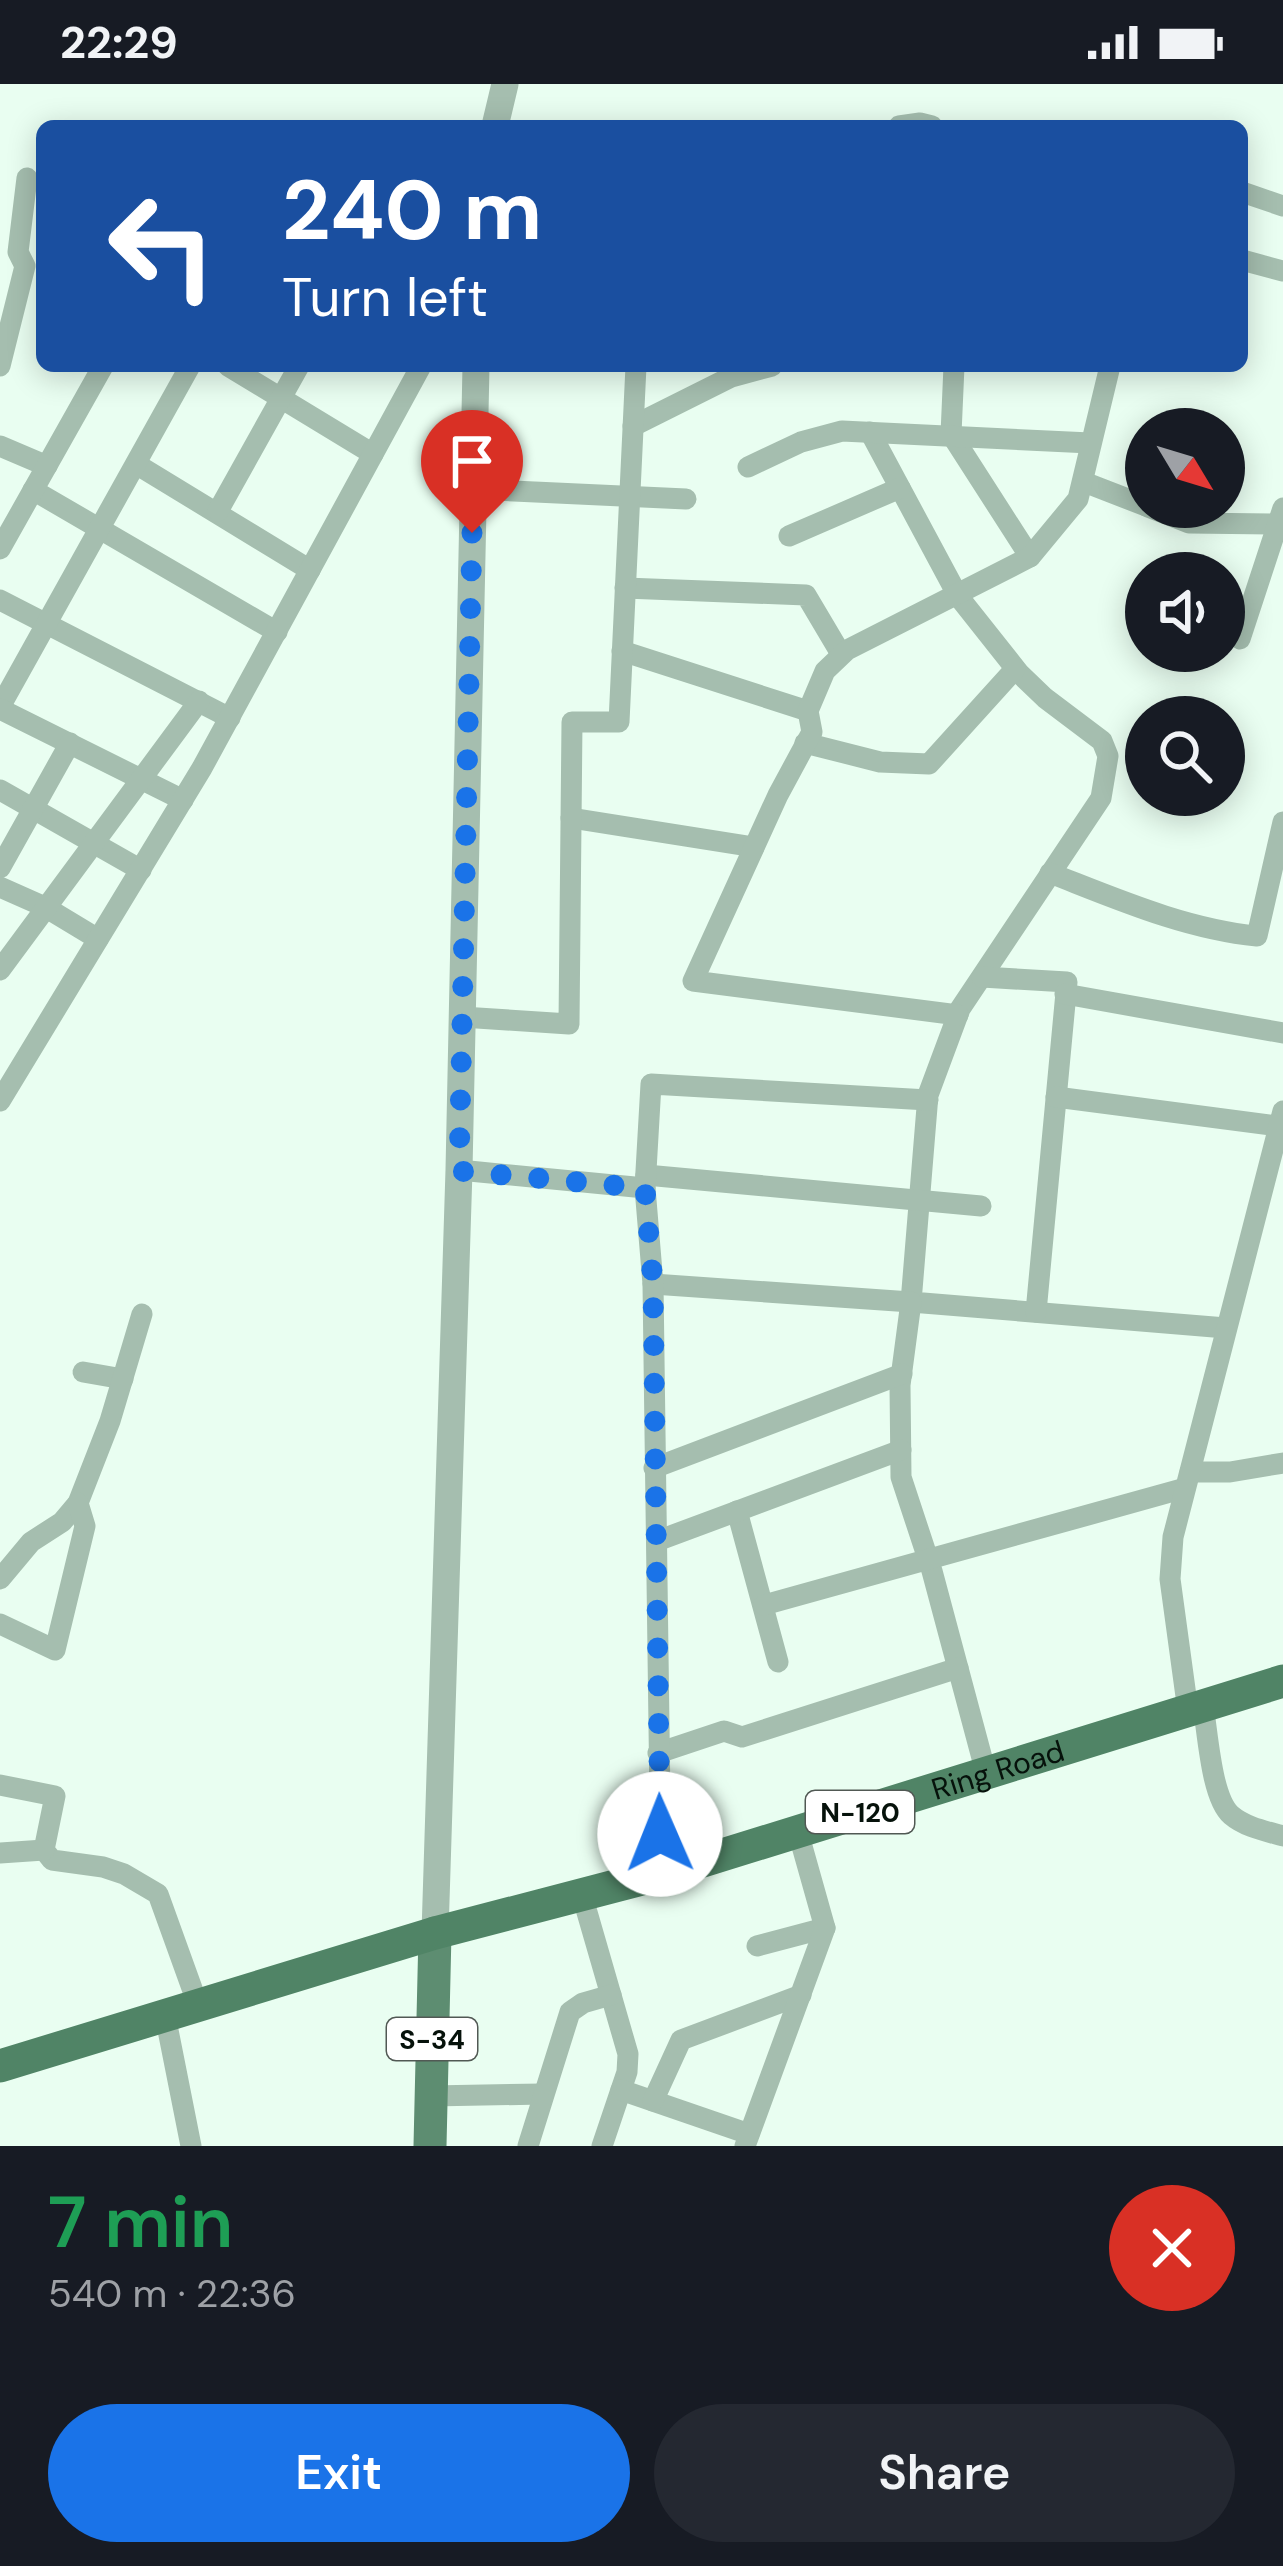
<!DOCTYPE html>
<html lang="en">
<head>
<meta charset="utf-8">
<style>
	body { margin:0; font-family:"DM Sans",sans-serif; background:#242831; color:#f1f3f6; height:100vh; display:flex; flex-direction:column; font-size:45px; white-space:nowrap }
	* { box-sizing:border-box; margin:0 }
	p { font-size:39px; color:#9ea1a6 }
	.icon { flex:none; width:66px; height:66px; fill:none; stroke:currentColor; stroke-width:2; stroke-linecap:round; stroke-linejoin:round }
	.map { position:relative; height:2062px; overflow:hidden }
	.sheet { display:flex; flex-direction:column; background:#171b24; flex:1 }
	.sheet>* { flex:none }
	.hud { position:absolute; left:36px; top:36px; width:1212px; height:252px; border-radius:18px; box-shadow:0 6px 30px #0003; background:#1a4fa0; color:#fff; overflow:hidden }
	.needle { width:78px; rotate:128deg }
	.controls { position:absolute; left:1125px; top:324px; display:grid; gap:24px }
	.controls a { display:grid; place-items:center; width:120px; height:120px; border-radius:50%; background:#171b24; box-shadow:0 6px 30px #0003; font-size:60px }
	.pin { position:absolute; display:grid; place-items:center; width:102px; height:102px; color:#fff; margin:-123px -51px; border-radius:50% 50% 50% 0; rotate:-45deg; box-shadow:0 0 12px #0007 }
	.pin .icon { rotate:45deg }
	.me { position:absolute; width:132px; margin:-66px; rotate:359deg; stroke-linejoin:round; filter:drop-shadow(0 0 9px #0008) }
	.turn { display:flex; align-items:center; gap:42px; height:252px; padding:0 48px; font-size:54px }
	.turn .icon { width:156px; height:156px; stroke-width:2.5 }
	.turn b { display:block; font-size:84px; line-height:102px }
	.round { display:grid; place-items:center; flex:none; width:126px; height:126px; border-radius:63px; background:#242831 }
	.summary { display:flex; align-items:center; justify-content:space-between; height:204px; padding:0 48px }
	h1 { font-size:72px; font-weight:600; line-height:90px; color:#1e9e55 }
	.button { display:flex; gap:24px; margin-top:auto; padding:24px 48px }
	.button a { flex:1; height:138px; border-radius:72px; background:#1a73e8; color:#fff; font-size:48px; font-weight:600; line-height:138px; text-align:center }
	.button a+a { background:#242831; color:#f1f3f6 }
	.status { display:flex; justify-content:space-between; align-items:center; height:84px; padding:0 60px; background:#171b24; direction:ltr }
	.status svg { height:33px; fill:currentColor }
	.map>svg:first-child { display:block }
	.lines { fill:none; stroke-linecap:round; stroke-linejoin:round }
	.minor { stroke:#a5beaf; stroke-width:21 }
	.tertiary { stroke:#a5beaf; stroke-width:27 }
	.primary { stroke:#5d8d71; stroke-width:33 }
	.trunk { stroke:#508466; stroke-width:33 }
	.route { stroke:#1a73e8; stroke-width:21; stroke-dasharray:0 37.8 }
	.labels { text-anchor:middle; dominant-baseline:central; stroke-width:9; stroke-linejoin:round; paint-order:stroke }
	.shield { fill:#fff; stroke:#515954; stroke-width:3 }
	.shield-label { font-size:27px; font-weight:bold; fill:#06120b }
	.street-label { font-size:30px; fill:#06120b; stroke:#fff }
</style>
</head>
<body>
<div class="status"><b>22:29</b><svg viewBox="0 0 49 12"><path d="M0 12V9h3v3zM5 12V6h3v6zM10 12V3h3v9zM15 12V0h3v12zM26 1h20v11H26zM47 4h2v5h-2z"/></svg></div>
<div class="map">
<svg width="1283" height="2062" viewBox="0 0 1283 2062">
	<rect width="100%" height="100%" fill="#e9fef1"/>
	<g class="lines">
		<g class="minor">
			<polyline points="899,42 920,39 932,42"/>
			<polyline points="1242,108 1283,122"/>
			<polyline points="1242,176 1283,187"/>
			<polyline points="0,282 25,182 18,168 27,94"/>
			<polyline points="228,282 373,370"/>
			<polyline points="954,282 951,350 1030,473"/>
			<polyline points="633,342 731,293 772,282"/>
			<polyline points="870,348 958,512 1019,589 1045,614 1102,657 1108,672 1101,714 960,925 928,1011 911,1218 1226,1244"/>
			<polyline points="0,362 47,382"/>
			<polyline points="136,380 310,486"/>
			<polyline points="748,383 801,358 842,347 1090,359"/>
			<polyline points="1084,398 1146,422"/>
			<polyline points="473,405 686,415"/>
			<polyline points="33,406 277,548"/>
			<polyline points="1148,423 1189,439 1283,440"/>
			<polyline points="218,427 299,282"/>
			<polyline points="789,452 900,404"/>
			<polyline points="0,465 103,282"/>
			<polyline points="625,504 806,511 841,570"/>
			<polyline points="0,516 230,634"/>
			<polyline points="1240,555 1283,424"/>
			<polyline points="622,567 808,627"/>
			<polyline points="0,623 190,282"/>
			<polyline points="0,625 183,716"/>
			<polyline points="805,659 880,678 929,680 1015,585"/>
			<polyline points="0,706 141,786"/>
			<polyline points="571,734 754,763"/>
			<polyline points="0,784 70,659"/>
			<path d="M1050,789C1117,815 1185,845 1257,852L1283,738"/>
			<polyline points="0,803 45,823 98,855"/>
			<polyline points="0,886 199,617"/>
			<polyline points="982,893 1067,898 1036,1228"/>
			<polyline points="1065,910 1283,949"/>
			<polyline points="958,931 693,897 778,711 812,648 808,627 825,587 847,566 1030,473 1078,415 1110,282"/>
			<polyline points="462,933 569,940 572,638 619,638 636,282"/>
			<polyline points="1056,1013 1278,1042"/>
			<polyline points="0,1017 202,684 421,282"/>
			<polyline points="459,1086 645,1104"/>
			<polyline points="646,1091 981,1122"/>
			<polyline points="653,1200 911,1218 900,1301 901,1393 932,1487 986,1689"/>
			<polyline points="83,1288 123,1295"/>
			<polyline points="654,1384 902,1290"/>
			<polyline points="1190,1388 1230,1388 1283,1379"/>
			<polyline points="737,1427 778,1578"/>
			<polyline points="657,1457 901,1366"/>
			<polyline points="0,1495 31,1458 62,1438 78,1419 110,1337 142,1230"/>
			<polyline points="764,1521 1185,1404"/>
			<polyline points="0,1540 55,1566 85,1442 78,1419"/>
			<path d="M1203,1622C1208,1649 1211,1713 1231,1731C1245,1743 1265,1747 1283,1752"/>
			<polyline points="1188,1627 1170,1495 1173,1453 1283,1027"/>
			<polyline points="658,1669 724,1647 742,1653 958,1584"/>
			<polyline points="0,1701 55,1712 44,1766 52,1776 103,1783 124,1790 158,1810 198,1921"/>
			<polyline points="0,1769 44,1766"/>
			<polyline points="661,1790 653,1200 645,1104 651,1000 928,1016"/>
			<polyline points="582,1811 628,1970 627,1988 602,2062"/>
			<polyline points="757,1862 825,1844"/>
			<polyline points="165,1931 191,2062"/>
			<polyline points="621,2006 749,2050"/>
			<polyline points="431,2012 543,2010"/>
			<polyline points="653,2017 681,1956 801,1911"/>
			<polyline points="528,2062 570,1928 583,1919 611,1911"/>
			<polyline points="745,2062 825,1844 798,1748"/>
		</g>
		<g class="tertiary">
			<polyline points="495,42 505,0"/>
			<polyline points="435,1849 459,1086 476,282"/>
		</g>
		<polyline class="primary" points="430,2062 435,1849"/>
		<path class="trunk" id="s1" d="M0,1982L435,1849L661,1790L1283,1597"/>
	</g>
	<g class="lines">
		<polyline class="route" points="472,449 459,1087 645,1104 653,1200 660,1750"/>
	</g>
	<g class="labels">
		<g class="shield">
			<rect x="806" y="1707" width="108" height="42" rx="9"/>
			<rect x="387" y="1934" width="90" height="42" rx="9"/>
		</g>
		<g class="shield-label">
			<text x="860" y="1728">N-120</text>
			<text x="432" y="1955">S-34</text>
		</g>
		<g class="street-label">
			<text stroke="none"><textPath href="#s1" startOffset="1041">Ring Road</textPath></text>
		</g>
	</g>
</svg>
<div class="controls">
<a><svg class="needle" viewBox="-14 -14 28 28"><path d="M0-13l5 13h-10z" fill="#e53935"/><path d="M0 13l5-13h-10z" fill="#9ea1a6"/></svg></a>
<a><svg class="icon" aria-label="sound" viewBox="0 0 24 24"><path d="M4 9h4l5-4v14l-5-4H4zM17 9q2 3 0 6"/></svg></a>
<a><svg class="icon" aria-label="search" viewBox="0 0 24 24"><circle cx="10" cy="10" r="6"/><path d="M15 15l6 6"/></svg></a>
</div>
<div class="pin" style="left:472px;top:449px;background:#d93025"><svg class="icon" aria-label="arrive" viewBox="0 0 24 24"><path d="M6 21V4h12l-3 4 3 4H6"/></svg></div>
<svg class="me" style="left:660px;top:1750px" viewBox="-20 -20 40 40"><circle r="19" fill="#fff"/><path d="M0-13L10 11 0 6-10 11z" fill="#1a73e8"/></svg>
<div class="hud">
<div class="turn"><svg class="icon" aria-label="left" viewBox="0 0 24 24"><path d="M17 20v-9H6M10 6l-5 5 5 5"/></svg><div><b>240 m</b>Turn left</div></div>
</div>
</div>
<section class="sheet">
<div class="summary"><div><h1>7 min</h1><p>540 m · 22:36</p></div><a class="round" style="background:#d93025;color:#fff"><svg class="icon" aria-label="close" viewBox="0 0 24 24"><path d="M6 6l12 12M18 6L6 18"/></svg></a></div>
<div class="button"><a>Exit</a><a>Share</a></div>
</section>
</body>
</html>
